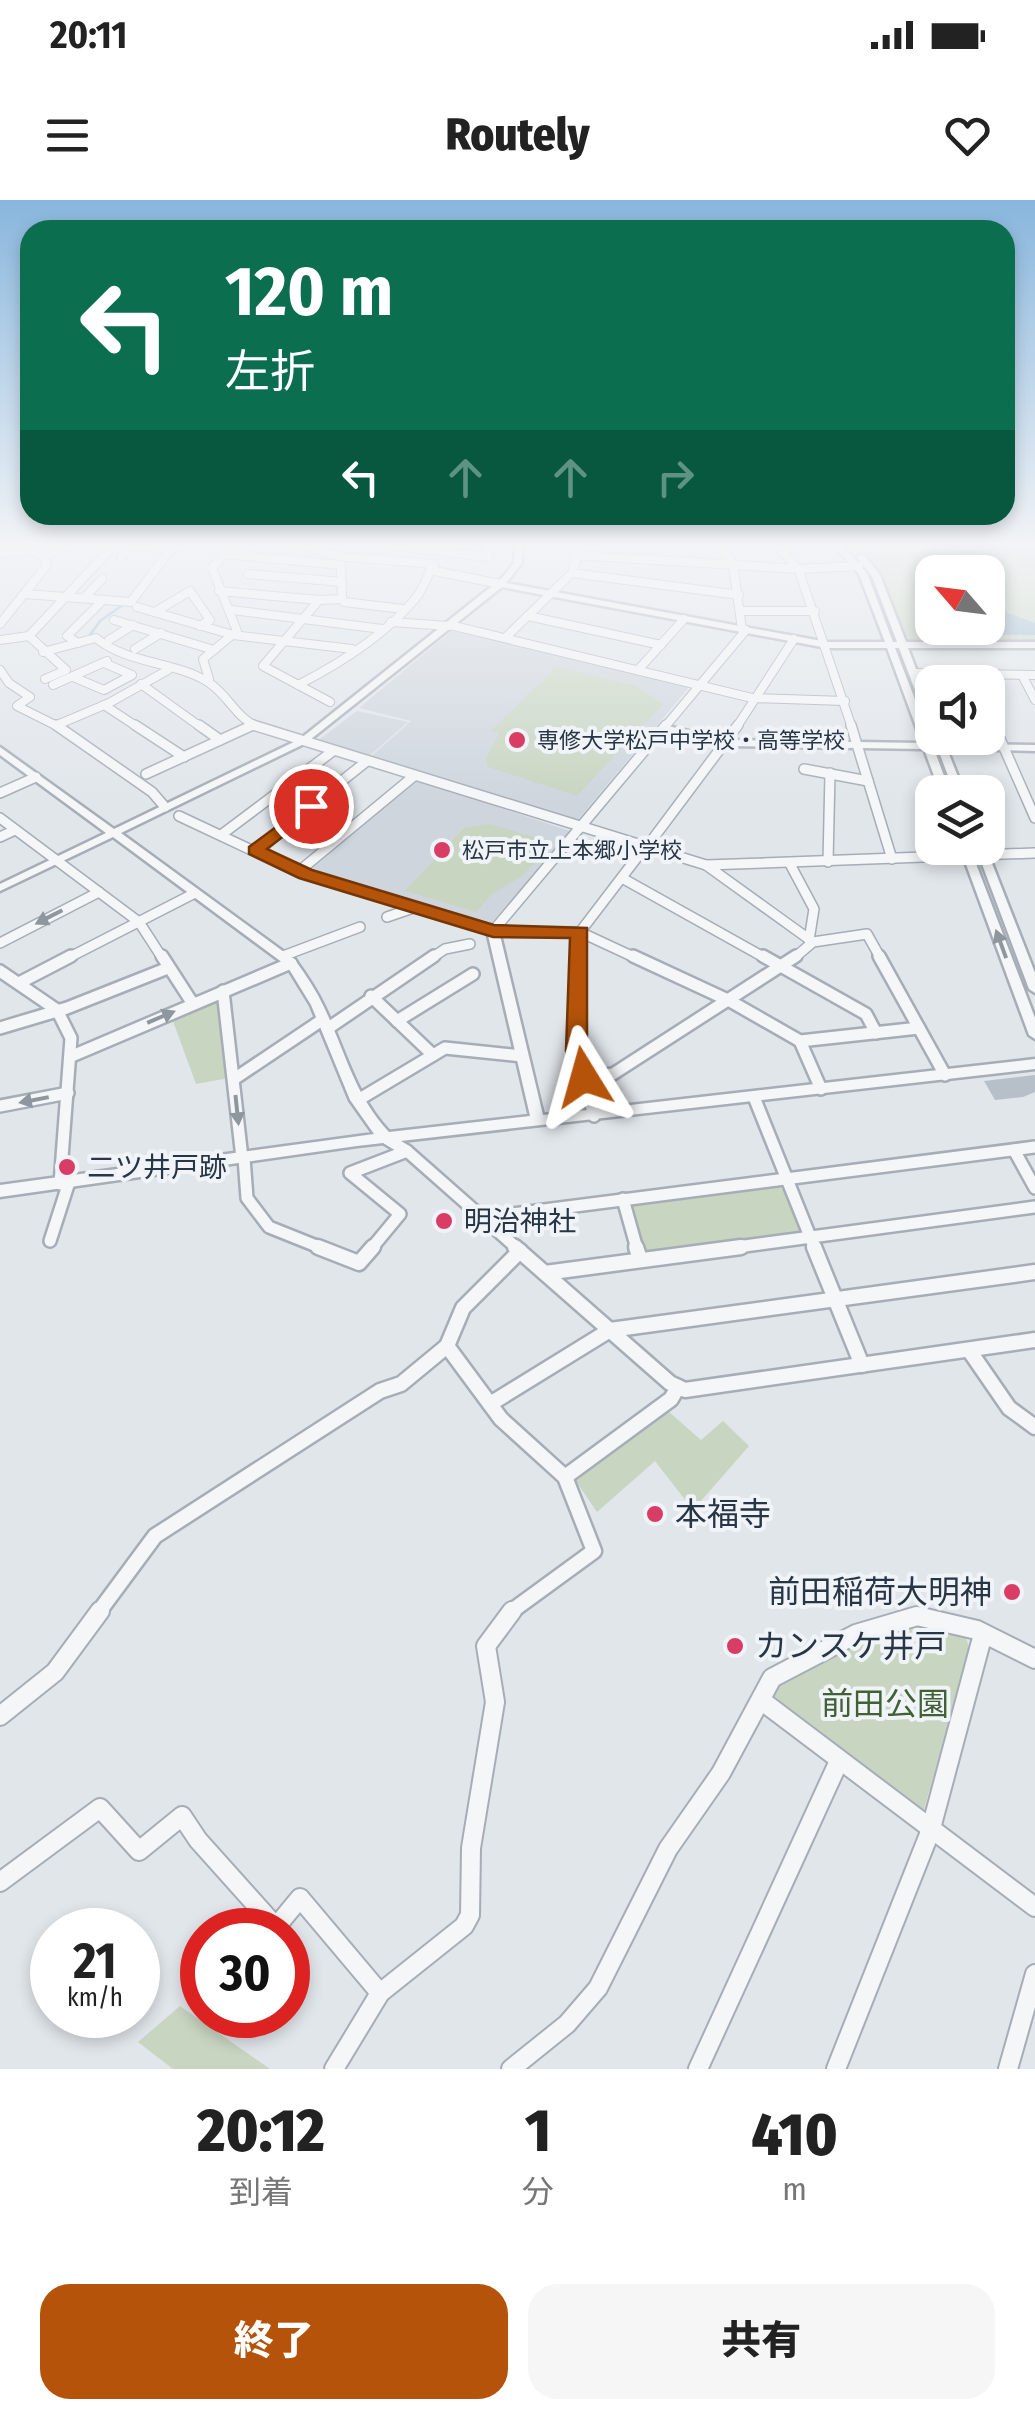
<!DOCTYPE html>
<html lang="ja">
<head>
<meta charset="utf-8">
<style>
	body { margin:0; font-family:"Fira Sans Condensed","Noto Sans JP",sans-serif; background:#f6f6f6; color:#222; height:100vh; display:flex; flex-direction:column; font-size:38px; white-space:nowrap }
	* { box-sizing:border-box; margin:0 }
	p { font-size:32px; color:#767676 }
	.icon { flex:none; width:55px; height:55px; fill:none; stroke:currentColor; stroke-width:2; stroke-linecap:round; stroke-linejoin:round }
	.map { position:relative; height:1869px; overflow:hidden }
	.details { display:flex; flex-direction:column; background:#fff; flex:1 }
	.details>* { flex:none }
	.banner { position:absolute; left:20px; top:20px; width:995px; height:305px; border-radius:30px; box-shadow:0 5px 15px #0003; background:#0b6e4f; color:#fff; overflow:hidden }
	.needle { width:65px; rotate:298deg }
	.controls { position:absolute; left:915px; top:355px; display:grid; gap:20px }
	.controls a { display:grid; place-items:center; width:90px; height:90px; border-radius:20px; background:#fff; box-shadow:0 5px 15px #0003; font-size:50px }
	.speed { position:absolute; left:30px; top:1708px; display:flex; gap:20px; font-size:50px; font-weight:700; text-align:center }
	.speed>* { display:grid; place-content:center; width:130px; height:130px; border-radius:50%; background:#fff; box-shadow:0 5px 15px #0003; line-height:1 }
	.speed small { font-size:25px; font-weight:400 }
	.speed .limit { border:15px solid #d22; background:#fff; color:#111 }
	.pin { position:absolute; display:grid; place-items:center; width:85px; height:85px; color:#fff; margin:-42px; border:5px solid #fff; border-radius:50%; box-shadow:0 2px 10px #0007 }
	.me { position:absolute; width:110px; margin:-55px; rotate:352deg; stroke-linejoin:round; filter:drop-shadow(0 0 8px #0008) }
	.turn { display:flex; align-items:center; gap:35px; height:210px; padding:0 40px; font-size:45px }
	.turn .icon { width:130px; height:130px; stroke-width:2.5 }
	.turn b { display:block; font-size:70px; line-height:85px }
	.lanes { display:flex; align-items:center; height:95px; padding:0 40px; background:#0003; justify-content:center; gap:50px; direction:ltr }
	.lanes .off { opacity:.35 }
	.eta { display:flex; justify-content:space-evenly; align-items:center; height:170px; text-align:center }
	.eta b { font-size:60px; font-weight:800; line-height:70px }
	.primary-button { display:flex; gap:20px; margin-top:auto; padding:20px 40px }
	.primary-button a { flex:1; height:115px; border-radius:30px; background:#b45309; color:#fff; font-size:40px; font-weight:800; line-height:115px; text-align:center }
	.primary-button a+a { background:#f6f6f6; color:#222 }
	.status { display:flex; justify-content:space-between; align-items:center; height:70px; padding:0 50px; background:#fff; direction:ltr }
	.status svg { height:28px; fill:currentColor }
	header { display:flex; justify-content:space-between; align-items:center; height:130px; padding:0 40px; background:#fff; font-size:45px; font-weight:800 }
	.map>svg:first-child { display:block }
	.built { fill:#ced5dd }
	.green { fill:#c8d5c1; fill-rule:evenodd }
	.water { fill:#99b8cd }
	.lines { fill:none; stroke-linecap:round; stroke-linejoin:round }
	.stream { stroke:#99b8cd; stroke-width:2.5 }
	.building { fill:#b7bfc9 }
	.minor-far4-casing { stroke:#a6adb6; stroke-width:10 }
	.minor-far3-casing { stroke:#a6adb6; stroke-width:12 }
	.minor-far2-casing { stroke:#a6adb6; stroke-width:16 }
	.minor-far1-casing { stroke:#a6adb6; stroke-width:19 }
	.minor-casing { stroke:#a6adb6; stroke-width:22 }
	.tertiary-casing { stroke:#a6adb6; stroke-width:5 }
	.minor-far4 { stroke:#f4f6f8; stroke-width:8 }
	.minor-far3 { stroke:#f4f6f8; stroke-width:9 }
	.minor-far2 { stroke:#f4f6f8; stroke-width:11 }
	.minor-far1 { stroke:#f4f6f8; stroke-width:14 }
	.minor { stroke:#f4f6f8; stroke-width:18 }
	.tertiary { fill:#f4f6f8; fill-rule:evenodd }
	.oneway { fill:#8e969e }
	.route { fill:#b45309; stroke:#753606; stroke-width:2.5 }
	.poi-dot { fill:#d93c65; stroke:#f0f4f8; stroke-width:4 }
	.labels { text-anchor:middle; dominant-baseline:central; stroke-width:8; stroke-linejoin:round; paint-order:stroke }
	.far-poi-label { font-size:22px; fill:#283544; stroke:#f0f4f8; text-anchor:start }
	.poi-label { font-size:28px; fill:#283544; stroke:#f0f4f8; text-anchor:start }
	.near-poi-label { font-size:32px; fill:#283544; stroke:#f0f4f8; text-anchor:start }
	.near-park-label { font-size:32px; fill:#416034; stroke:#f0f4f8 }
</style>
</head>
<body>
<div class="status"><b>20:11</b><svg viewBox="0 0 49 12"><path d="M0 12V9h3v3zM5 12V6h3v6zM10 12V3h3v9zM15 12V0h3v12zM26 1h20v11H26zM47 4h2v5h-2z"/></svg></div>
<header><svg class="icon" aria-label="menu" viewBox="0 0 24 24"><path d="M4 6h16M4 12h16M4 18h16"/></svg>Routely<svg class="icon" aria-label="heart" viewBox="0 0 24 24"><path d="M12 20l-8-8c-3-5 5-10 8-4 3-6 11-1 8 4z"/></svg></header>
<div class="map">
<svg width="1035" height="1869" viewBox="0 0 1035 1869">
	<rect width="100%" height="100%" fill="#e1e6eb"/>
	<g class="built">
		<polygon points="455,428 690,486 575,623 368,559 411,521 359,508"/>
		<polygon points="357,511 408,522 367,558 316,542"/>
		<polygon points="417,580 570,631 490,725 307,669"/>
	</g>
	<g class="green">
		<path d="M853,342H1035V443L909,444L879,371ZM932,372H988V428H932Z"/>
		<polygon points="556,467 636,486 663,504 577,596 488,567 486,558 499,534 491,531"/>
		<polygon points="491,624 553,643 523,675 491,695 476,712 405,691 464,628"/>
		<polygon points="213,798 219,800 229,878 196,884 173,821 176,813"/>
		<polygon points="777,986 784,990 801,1030 796,1035 648,1055 641,1052 629,1010 633,1004"/>
		<polygon points="668,1211 701,1240 723,1221 749,1246 693,1310 655,1261 597,1312 576,1281"/>
		<polygon points="919,1426 966,1438 970,1450 922,1616 772,1501 775,1489 873,1436"/>
		<polygon points="180,1806 270,1869 173,1869 138,1842"/>
	</g>
	<polygon class="water" points="988,411 1003,411 1035,423 1035,435 927,434 917,417 932,416 932,428 988,428"/>
	<g class="lines">
		<g class="stream">
			<polyline points="339,342 371,347"/>
			<polyline points="165,361 181,348"/>
			<polyline points="107,449 90,435 100,421 124,404"/>
		</g>
	</g>
	<g class="building">
		<polygon points="943,342 1026,342 1035,351 966,360"/>
		<polygon points="1035,875 1035,892 1023,897 995,900 984,881"/>
	</g>
	<g class="lines">
		<defs>
			<g id="minor-far4">
				<polyline points="82,342 173,349"/>
				<path d="M289,342L338,356L434,364C428,376 423,389 415,399C385,435 339,464 298,485"/>
				<polyline points="367,342 487,357 488,342"/>
				<polyline points="718,342 733,365 742,429"/>
				<polyline points="775,342 799,371 852,528"/>
				<polyline points="0,353 28,350 44,356 47,365 0,424"/>
				<polyline points="226,354 341,365 342,399 319,400"/>
				<polyline points="576,355 798,369 859,366"/>
				<polyline points="44,356 81,342"/>
				<polyline points="121,357 131,346"/>
				<polyline points="430,370 500,384"/>
				<polyline points="572,373 739,395"/>
				<polyline points="248,374 342,382"/>
				<polyline points="219,391 319,400 263,466 330,502"/>
				<polyline points="25,394 131,402 170,350 189,342"/>
				<polyline points="84,398 102,379"/>
				<polyline points="344,402 403,409"/>
				<polyline points="137,407 233,435 352,449"/>
				<polyline points="232,410 382,429"/>
				<polyline points="742,411 815,411"/>
				<polyline points="155,412 190,391 210,420 200,426"/>
				<polyline points="528,416 661,445"/>
				<polyline points="114,420 214,450"/>
				<polyline points="391,422 449,426"/>
				<polyline points="450,425 752,498 845,501"/>
				<polyline points="29,436 66,470 45,479"/>
				<polyline points="505,438 572,373 576,360 573,342"/>
				<polyline points="0,440 29,436 117,342"/>
				<polyline points="109,440 133,425"/>
				<polyline points="78,443 67,436 103,400"/>
				<polyline points="135,449 161,433"/>
				<path d="M43,452L96,438C127,464 174,461 208,482C230,496 236,520 261,528"/>
				<polyline points="0,470 9,483 30,497 17,506 61,528"/>
				<polyline points="638,470 684,419"/>
				<polyline points="915,473 1035,475"/>
				<polyline points="1022,475 1035,500"/>
				<polyline points="73,477 104,490 132,475 104,463"/>
				<polyline points="209,479 203,459 237,431 212,368 233,345 246,342"/>
				<polyline points="141,484 202,528"/>
				<polyline points="53,485 107,461"/>
				<polyline points="104,505 139,528"/>
				<polyline points="988,511 995,528"/>
				<polyline points="57,525 109,503 168,470"/>
				<polyline points="247,528 253,525"/>
				<polyline points="664,528 746,430"/>
				<polyline points="736,528 794,439"/>
			</g>
			<g id="minor-far3">
				<polyline points="56,525 152,592 165,607"/>
				<polyline points="135,525 184,557"/>
				<polyline points="199,525 220,540"/>
				<polyline points="253,525 706,665 1035,653"/>
				<polyline points="851,525 892,659"/>
				<polyline points="994,525 1035,618"/>
				<polyline points="804,569 868,581"/>
				<polyline points="146,574 253,525"/>
				<polyline points="0,593 36,577"/>
				<polyline points="179,616 298,672 493,731 580,732 638,759"/>
				<polyline points="0,618 139,722 163,759"/>
				<polyline points="221,635 333,551"/>
				<polyline points="0,637 15,630"/>
				<polyline points="646,648 738,525"/>
				<polyline points="255,650 367,561"/>
				<polyline points="828,662 830,573"/>
				<polyline points="790,664 814,709 809,740"/>
				<polyline points="706,665 813,742"/>
				<polyline points="298,672 414,576"/>
				<polyline points="622,678 767,759"/>
				<polyline points="387,717 416,707"/>
				<polyline points="493,731 666,525"/>
				<polyline points="0,743 99,692"/>
				<polyline points="283,756 360,727"/>
				<polyline points="66,759 195,693"/>
				<polyline points="430,759 445,749 470,744"/>
				<polyline points="579,759 580,732 645,647"/>
				<polyline points="793,759 813,742 867,734 881,759"/>
			</g>
			<g id="minor-far2">
				<polyline points="162,756 193,804"/>
				<polyline points="579,756 576,851 594,916"/>
				<polyline points="633,756 730,801 800,841 919,828"/>
				<polyline points="763,756 866,814 876,833"/>
				<polyline points="879,756 945,875"/>
				<polyline points="0,771 57,810 71,838 60,984"/>
				<polyline points="19,783 71,756"/>
				<polyline points="223,791 242,958"/>
				<polyline points="371,796 433,855"/>
				<polyline points="397,821 473,774"/>
				<polyline points="0,828 67,808 168,768"/>
				<polyline points="327,829 434,756"/>
				<polyline points="800,841 821,889"/>
				<polyline points="72,856 291,763"/>
				<polyline points="584,877 613,874 796,756"/>
				<polyline points="234,879 322,820"/>
				<polyline points="754,897 815,1049"/>
				<polyline points="358,900 445,848 522,856"/>
				<polyline points="0,906 68,893"/>
				<polyline points="387,939 407,951 518,1049"/>
				<polyline points="1014,950 1035,988"/>
				<polyline points="244,958 247,998 269,1027 324,1049"/>
				<polyline points="623,999 637,1049"/>
				<polyline points="482,1018 1035,947"/>
				<polyline points="50,1041 69,982"/>
				<polyline points="371,1049 400,1014 350,973 407,951"/>
				<polyline points="722,1049 1035,1007"/>
			</g>
			<g id="minor-far1">
				<polyline points="318,1047 359,1063 373,1047"/>
				<polyline points="515,1047 670,1183 685,1190 1035,1140"/>
				<polyline points="636,1047 640,1059"/>
				<polyline points="814,1047 862,1165"/>
				<polyline points="545,1073 741,1047"/>
				<polyline points="969,1150 1009,1208 1035,1227"/>
				<polyline points="490,1204 610,1130 1035,1072"/>
				<polyline points="565,1277 671,1199 678,1187"/>
				<polyline points="98,1413 155,1336 380,1191 401,1184 447,1146"/>
				<polyline points="509,1413 594,1351 565,1277 501,1219 447,1146 463,1108 520,1051"/>
			</g>
			<g id="minor">
				<polyline points="762,1501 1035,1707"/>
				<polyline points="0,1516 55,1472 100,1411"/>
				<polyline points="0,1682 100,1608 139,1651 182,1616 198,1640 276,1727 300,1698 380,1793"/>
				<polyline points="334,1869 380,1793 464,1726 470,1715 471,1648 495,1502 486,1446 512,1411"/>
				<polyline points="511,1869 567,1824 598,1788 668,1649 721,1573 772,1478 856,1434 917,1416 977,1430 1035,1459"/>
				<polyline points="698,1869 839,1561"/>
				<polyline points="836,1869 930,1632 983,1434"/>
				<polyline points="1008,1869 1035,1774"/>
			</g>
			<g id="tertiary">
				<path d="M515,342H523L522,363L506,383L827,442H885L859,374L831,342H839L867,373L893,442H897L872,376L858,359V355H864L880,375L906,442H1035V448H908L932,511V525L927,522L899,448H895L932,543H935L934,538H942L945,544L1035,545V551L947,549L964,592H954L938,549H934L950,592H940L924,549L725,546L661,530V526L664,525L725,540L922,543L887,448H827L502,387L306,543L121,633L295,760C306,775 316,790 324,807C345,851 355,896 389,932L530,916L487,731L493,727L499,731L543,915L1035,859V869L357,946L0,997V985L374,934L350,900L311,805L287,766L113,637L0,691V684L106,633L0,555V547L114,629L300,539L502,378L514,363Z"/>
				<polygon points="960,648 970,648 1035,818 1035,839 1029,835"/>
				<polygon points="976,648 986,648 1035,773 1035,793 1029,789"/>
			</g>
		</defs>
		<use href="#minor-far4" class="minor-far4-casing"/>
		<use href="#minor-far3" class="minor-far3-casing"/>
		<use href="#minor-far2" class="minor-far2-casing"/>
		<use href="#minor-far1" class="minor-far1-casing"/>
		<use href="#minor" class="minor-casing"/>
		<use href="#tertiary" class="tertiary-casing"/>
		<use href="#minor-far4" class="minor-far4"/>
		<use href="#minor-far3" class="minor-far3"/>
		<use href="#minor-far2" class="minor-far2"/>
		<use href="#minor-far1" class="minor-far1"/>
		<use href="#minor" class="minor"/>
		<use href="#tertiary" class="tertiary"/>
	</g>
	<defs><path id="oneway-solid" d="M-6-.8H1V-3.2L6.5 0L1 3.2V.8H-6Z" transform="scale(2.5)"/></defs>
	<g class="oneway">
		<use href="#oneway-solid" transform="translate(49 717) rotate(153)"/>
		<use href="#oneway-solid" transform="translate(1001 744) rotate(-110)"/>
		<use href="#oneway-solid" transform="translate(161 817) rotate(-23)"/>
		<use href="#oneway-solid" transform="translate(34 900) rotate(169)"/>
		<use href="#oneway-solid" transform="translate(237 910) rotate(84)"/>
	</g>
	<linearGradient id="sky" x2="0" y2="1"><stop stop-color="#88b6dd"/><stop offset="0.57" stop-color="#f2f4f6"/><stop offset="1" stop-color="#f2f4f6" stop-opacity="0"/></linearGradient>
	<rect width="1035" height="604" fill="url(#sky)"/>
	<polygon class="route" points="311,601 317,602 317,610 267,649 312,670 494,725 587,728 587,851 595,877 592,883 576,883 566,851 570,738 493,737 299,678 249,654 249,647"/>
	<g class="poi-dot">
		<circle cx="517" cy="540" r="10"/>
		<circle cx="442" cy="650" r="10"/>
		<circle cx="67" cy="967" r="10"/>
		<circle cx="444" cy="1021" r="10"/>
		<circle cx="655" cy="1314" r="10"/>
		<circle cx="1012" cy="1392" r="10"/>
		<circle cx="735" cy="1446" r="10"/>
	</g>
	<g class="labels">
		<g class="far-poi-label">
			<text x="537" y="540">専修大学松戸中学校・高等学校</text>
			<text x="462" y="650">松戸市立上本郷小学校</text>
		</g>
		<g class="poi-label">
			<text x="87" y="967">二ツ井戸跡</text>
			<text x="464" y="1021">明治神社</text>
		</g>
		<g class="near-poi-label">
			<text x="675" y="1314">本福寺</text>
			<text x="992" y="1392" text-anchor="end">前田稲荷大明神</text>
			<text x="755" y="1446">カンスケ井戸</text>
		</g>
		<g class="near-park-label">
			<text x="885" y="1504">前田公園</text>
		</g>
	</g>
</svg>
<div class="controls">
<a><svg class="needle" viewBox="-14 -14 28 28"><path d="M0-13l5 13h-10z" fill="#e53935"/><path d="M0 13l5-13h-10z" fill="#767676"/></svg></a>
<a><svg class="icon" aria-label="sound" viewBox="0 0 24 24"><path d="M4 9h4l5-4v14l-5-4H4zM17 9q2 3 0 6"/></svg></a>
<a><svg class="icon" aria-label="layers" viewBox="0 0 24 24"><path d="M12 4l9 5-9 5-9-5zM3 14l9 5 9-5"/></svg></a>
</div>
<div class="speed"><div>21<small>km/h</small></div><div class="limit">30</div></div>
<div class="pin" style="left:311px;top:606px;background:#d93025"><svg class="icon" aria-label="arrive" viewBox="0 0 24 24"><path d="M6 21V4h12l-3 4 3 4H6"/></svg></div>
<svg class="me" style="left:584px;top:877px" viewBox="-20 -20 40 40"><path d="M0-17L14 15 0 8-14 15z" fill="#b45309" stroke="#fff" stroke-width="4"/></svg>
<div class="banner">
<div class="turn"><svg class="icon" aria-label="left" viewBox="0 0 24 24"><path d="M17 20v-9H6M10 6l-5 5 5 5"/></svg><div><b>120 m</b>左折</div></div>
<div class="lanes"><svg class="icon" aria-label="left" viewBox="0 0 24 24"><path d="M17 20v-9H6M10 6l-5 5 5 5"/></svg><svg class="icon off" aria-label="ahead" viewBox="0 0 24 24"><path d="M12 20V5M6 11l6-6 6 6"/></svg><svg class="icon off" aria-label="ahead" viewBox="0 0 24 24"><path d="M12 20V5M6 11l6-6 6 6"/></svg><svg class="icon off" aria-label="right" viewBox="0 0 24 24"><path d="M7 20v-9h11M14 6l5 5-5 5"/></svg></div>
</div>
</div>
<section class="details">
<div class="eta">
<div><b>20:12</b><p>到着</p></div>
<div><b>1</b><p>分</p></div>
<div><b>410</b><p>m</p></div>
</div>
<div class="primary-button"><a>終了</a><a>共有</a></div>
</section>
</body>
</html>
